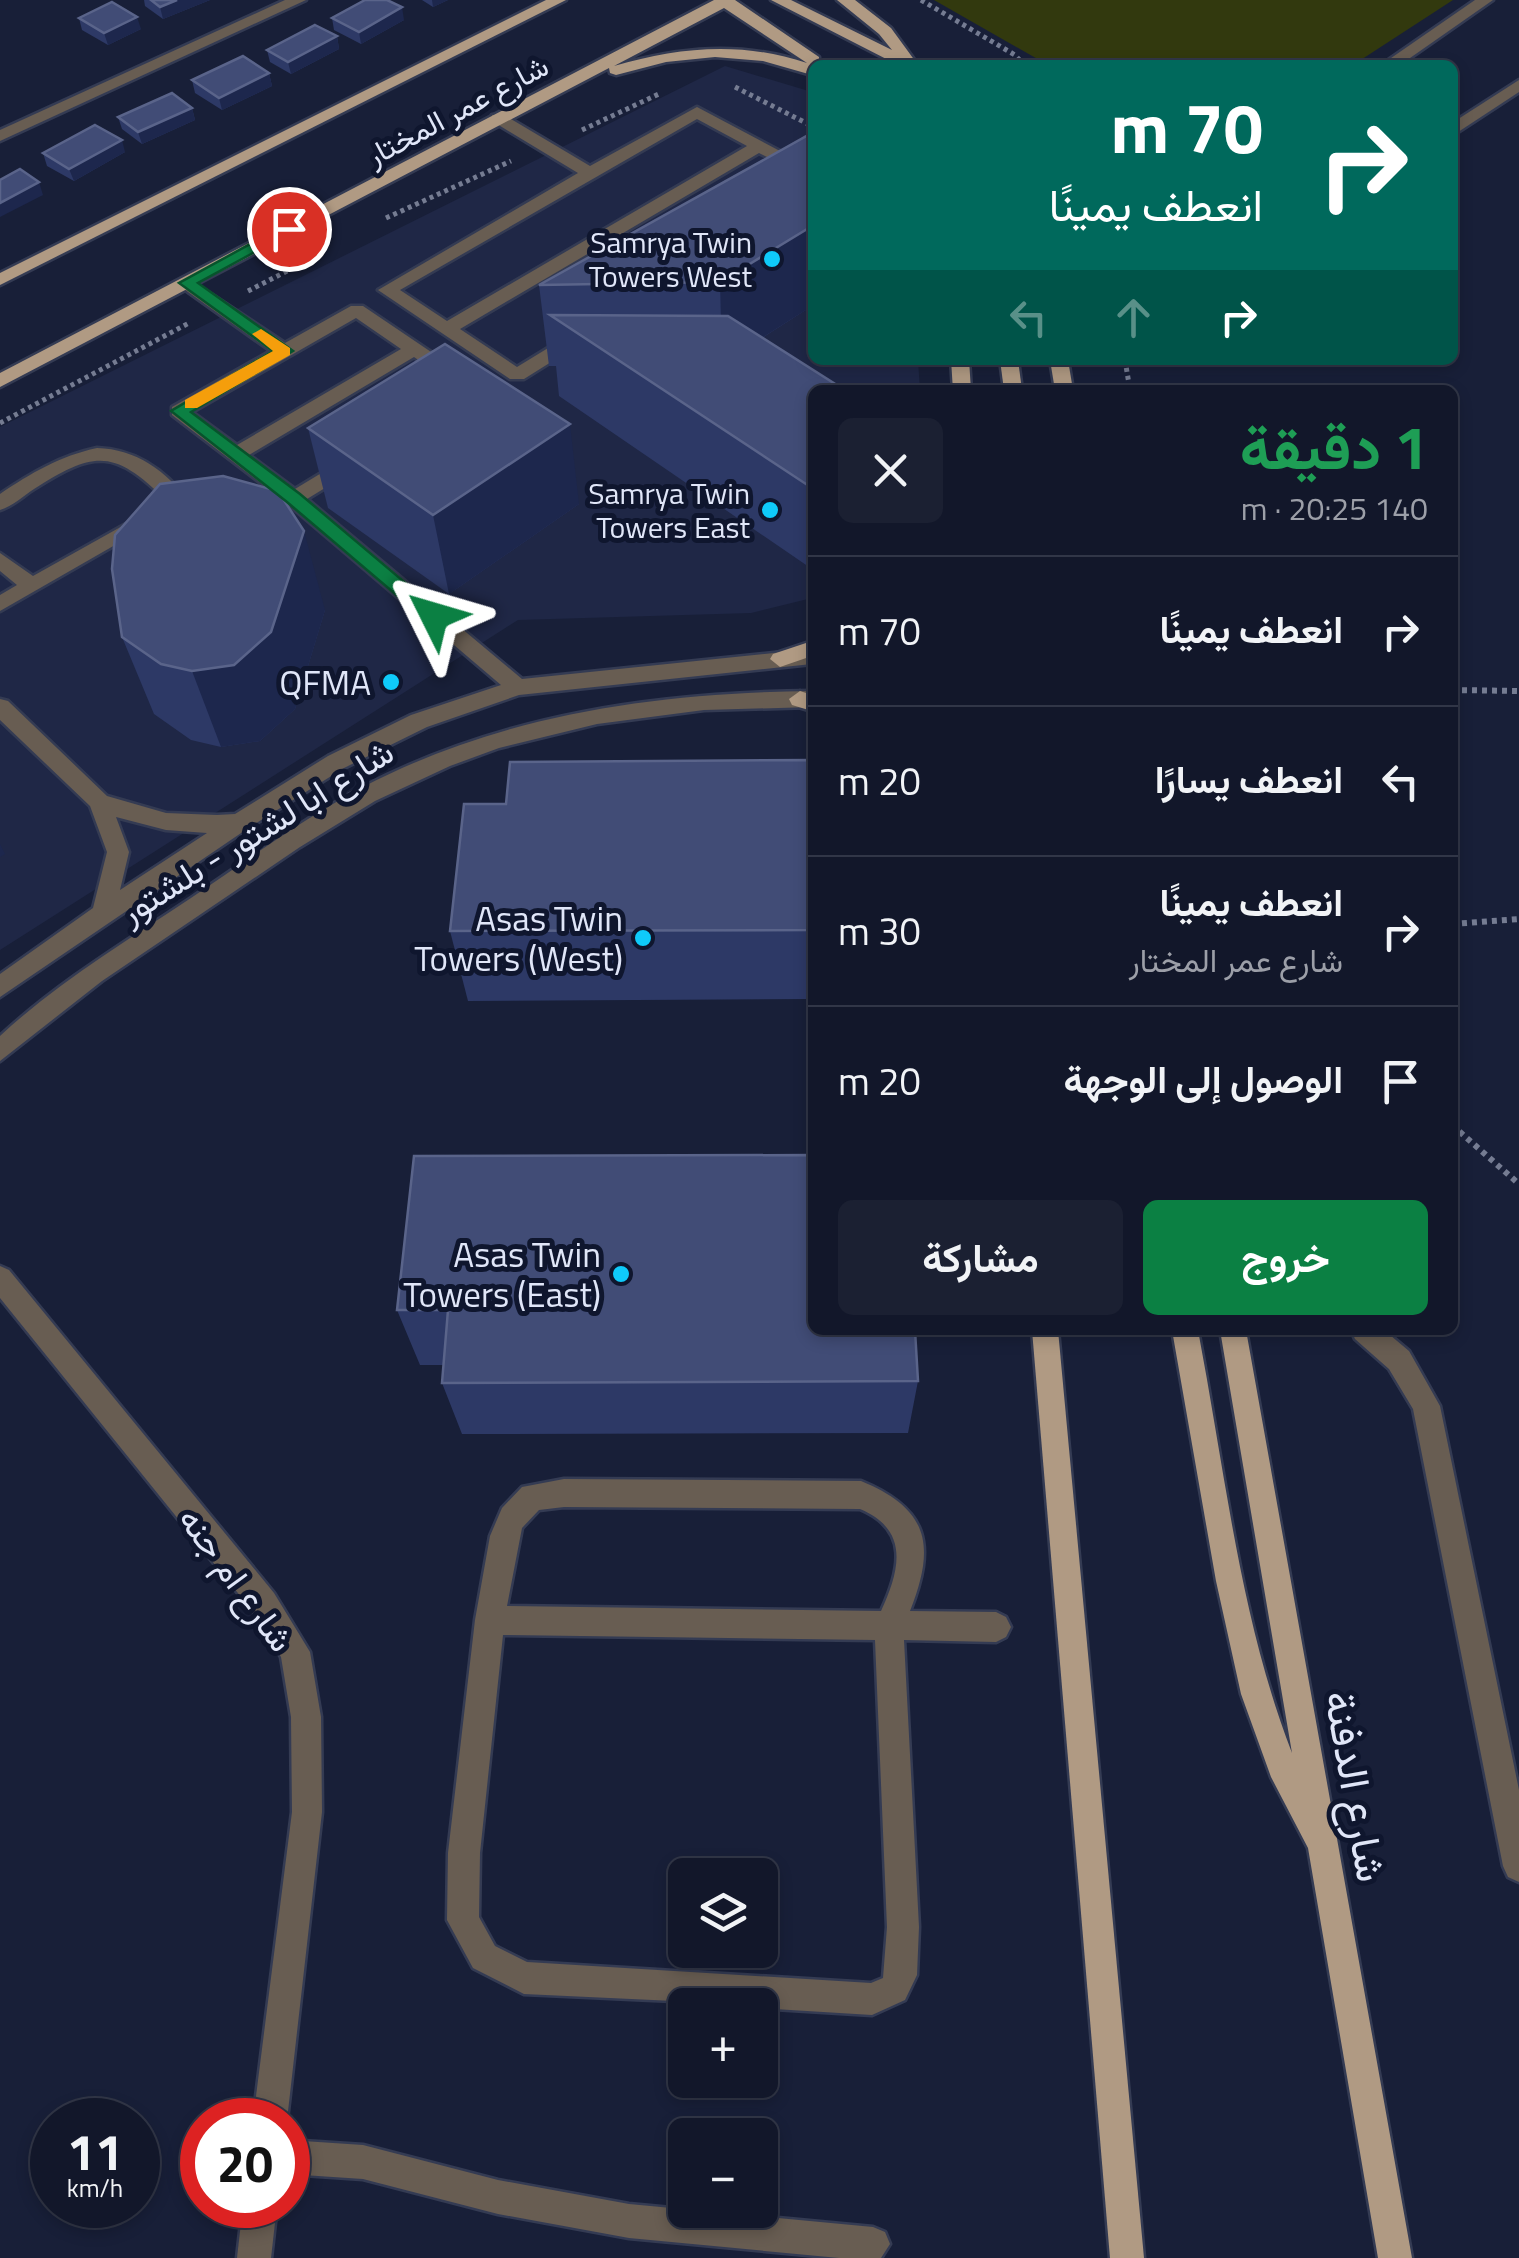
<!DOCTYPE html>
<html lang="ar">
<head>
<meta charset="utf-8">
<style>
	body { margin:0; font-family:"Titillium Web",Vazirmatn,sans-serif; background:#1b2032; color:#f1f3f6; direction:rtl; height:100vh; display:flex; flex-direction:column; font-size:38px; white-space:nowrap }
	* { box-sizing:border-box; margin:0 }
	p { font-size:32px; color:#9c9fa8 }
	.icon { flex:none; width:55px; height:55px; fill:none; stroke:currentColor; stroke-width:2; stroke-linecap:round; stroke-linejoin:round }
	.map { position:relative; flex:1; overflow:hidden; direction:ltr }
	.panel { position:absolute; left:808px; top:385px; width:650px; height:950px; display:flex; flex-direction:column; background:#12172a; border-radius:15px; box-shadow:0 5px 15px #0003,0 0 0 2px #313647; direction:rtl }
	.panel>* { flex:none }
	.hud { position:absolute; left:808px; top:60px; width:650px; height:305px; border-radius:15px; box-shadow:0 5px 15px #0003,0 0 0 2px #313647; direction:rtl; background:#00695c; color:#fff; overflow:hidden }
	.fabs { position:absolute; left:668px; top:1858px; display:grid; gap:20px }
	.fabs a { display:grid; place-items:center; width:110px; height:110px; border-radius:15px; background:#12172a; box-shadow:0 5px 15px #0003,0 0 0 2px #313647; font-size:50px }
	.speed { position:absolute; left:30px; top:2098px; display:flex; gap:20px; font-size:50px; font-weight:700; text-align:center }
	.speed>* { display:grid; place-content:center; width:130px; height:130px; border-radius:50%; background:#12172a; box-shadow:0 5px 15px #0003,0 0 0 2px #313647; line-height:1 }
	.speed small { font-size:25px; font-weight:400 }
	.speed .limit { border:15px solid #d22; background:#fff; color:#111 }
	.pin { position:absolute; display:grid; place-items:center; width:85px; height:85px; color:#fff; margin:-42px; border:5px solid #fff; border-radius:50%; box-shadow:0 2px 10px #0007 }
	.me { position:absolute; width:110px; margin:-55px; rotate:310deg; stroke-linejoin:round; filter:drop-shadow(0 0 8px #0008) }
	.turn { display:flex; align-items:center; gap:35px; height:210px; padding:0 30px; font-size:45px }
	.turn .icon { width:130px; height:130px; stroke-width:2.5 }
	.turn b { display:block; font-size:70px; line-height:85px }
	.lanes { display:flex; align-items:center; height:95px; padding:0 30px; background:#0003; justify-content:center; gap:50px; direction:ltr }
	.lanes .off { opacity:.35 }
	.round { display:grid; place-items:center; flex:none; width:105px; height:105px; border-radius:15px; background:#1b2032 }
	.summary { display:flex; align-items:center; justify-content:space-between; height:170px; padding:0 30px }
	h1 { font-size:60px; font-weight:700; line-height:75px; color:#1e9e55 }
	.cta { display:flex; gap:20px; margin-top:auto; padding:20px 30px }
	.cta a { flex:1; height:115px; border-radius:15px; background:#0b8043; color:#fff; font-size:40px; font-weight:700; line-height:115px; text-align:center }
	.cta a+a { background:#1b2032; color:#f1f3f6 }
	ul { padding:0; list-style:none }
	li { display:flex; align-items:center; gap:30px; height:150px; padding:0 30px; border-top:2px solid #313647 }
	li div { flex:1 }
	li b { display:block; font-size:38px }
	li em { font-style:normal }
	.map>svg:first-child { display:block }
	.built { fill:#1f2746 }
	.green { fill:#32390e }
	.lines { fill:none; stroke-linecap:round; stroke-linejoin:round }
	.minor-casing { stroke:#343b53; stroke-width:5 }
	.major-casing { stroke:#343b53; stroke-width:5 }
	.path-far1 { stroke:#757c92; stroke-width:5; stroke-dasharray:4 4; stroke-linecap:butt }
	.path { stroke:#757c92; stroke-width:6; stroke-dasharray:5 5; stroke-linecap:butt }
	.minor { fill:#685d52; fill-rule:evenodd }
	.major { fill:#b09a83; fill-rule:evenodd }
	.wall { fill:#2d3966 }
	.shaded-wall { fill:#1d274d }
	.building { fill:#414c76; stroke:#5a648a; stroke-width:2.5 }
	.route { fill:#0b8043; stroke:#07532c; stroke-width:2.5 }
	.slow { fill:#f59e0b }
	.poi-dot { fill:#0fcafa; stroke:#0f162e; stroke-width:4 }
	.labels { text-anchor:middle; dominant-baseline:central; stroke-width:10; stroke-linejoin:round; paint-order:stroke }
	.far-street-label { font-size:30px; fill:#e0e6f8; stroke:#0f162e }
	.far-poi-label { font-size:30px; fill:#e0e6f8; stroke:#0f162e; text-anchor:end }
	.poi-label { font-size:35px; fill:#e0e6f8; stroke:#0f162e; text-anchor:end }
	.street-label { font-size:35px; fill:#e0e6f8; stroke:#0f162e }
	.near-street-label { font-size:42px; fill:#e0e6f8; stroke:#0f162e }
</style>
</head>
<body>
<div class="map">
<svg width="1519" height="2258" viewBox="0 0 1519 2258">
	<rect width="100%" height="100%" fill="#181f38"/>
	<polygon class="built" points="725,66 812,92 812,360 918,360 920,390 812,390 812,598 751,613 518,620 0,950 0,427"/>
	<polygon class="green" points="934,0 1453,0 1353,65 1048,65"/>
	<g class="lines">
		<defs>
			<g id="minor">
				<polygon points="285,0 306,0 0,141 0,130"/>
				<polygon points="1475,0 1493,0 1400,65 1381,65"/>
				<polygon points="1519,80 1519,92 1452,136 1452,123"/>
				<path d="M697,107L812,168V180L759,153L460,329L517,367L571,334H583V342L524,379H510L378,290L578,173L492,121V115H504L590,166ZM697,119L747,146L447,321L400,290Z"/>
				<path d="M187,278L285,343L351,306H363L480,385V393L307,499L522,679L812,649V664L519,695L427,727L344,768L247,829L0,997V974L93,908L107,852L90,806L0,720V699L8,701L107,796L166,813L217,815L235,814L328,756L411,715L501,685L287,503L172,415V407L271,351L181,287L178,283ZM356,318L401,349L237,445L192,412ZM414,357L460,389L295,489L249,455ZM116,817L166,830L207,833L120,890L129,852Z"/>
				<path d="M97,448C136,449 166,471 190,502L0,611V595L17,585L0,571V553L33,576L167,501C115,450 96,449 34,489C23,496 13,506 0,510V494C31,473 60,456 97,448Z"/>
				<path d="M812,691V707L704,710L597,724L499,748L450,766L375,801L300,847L102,981L0,1061V1036C58,982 125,942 191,898C247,860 303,819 363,787C503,714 656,693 812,691Z"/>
				<polygon points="0,1266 9,1270 274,1593 310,1652 321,1717 322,1812 287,2120 253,2120 292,1812 291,1717 281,1657 254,1613 0,1298"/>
				<polygon points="1351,1330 1384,1330 1409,1351 1440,1406 1519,1790 1519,1882 1508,1877 1503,1866 1413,1409 1389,1369 1355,1339"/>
				<path d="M564,1479L861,1481C929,1509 936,1545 910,1611L996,1612L1006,1617L1011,1627L1006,1637L996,1642L904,1640L919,1927L917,1975L905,2000L872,2015L760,2008V2005L524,1994L473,1968L447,1920L448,1853L475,1620L490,1536L502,1508L522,1487ZM564,1507L860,1509C910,1530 900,1570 881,1611L507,1606L522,1528L539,1510ZM503,1635L875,1640L887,1927L883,1978L871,1983L527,1962L495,1946L479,1917L480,1853Z"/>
				<polygon points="288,2140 363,2145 498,2180 629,2204 873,2227 885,2232 890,2244 881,2258 839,2258 629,2238 498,2214 363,2179 288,2174"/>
				<polygon points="243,2205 277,2205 271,2258 237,2258"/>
			</g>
			<g id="major">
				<polygon points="546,0 566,0 0,285 0,273"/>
				<path d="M714,0H735L819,57V63L810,64L812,75L763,61L715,57L666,62L616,75L610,73L609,68L0,387V373ZM724,8L807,63C741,41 679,47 614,66Z"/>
				<polygon points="771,0 791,0 892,50 879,34 837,0 855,0 891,28 918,65 898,65"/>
				<polygon points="951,360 969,360 971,390 953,390"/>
				<polygon points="1000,360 1018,360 1022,390 1004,390"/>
				<polygon points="1050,360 1068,360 1073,390 1055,390"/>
				<polygon points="812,641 812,656 780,667 770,659 773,654"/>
				<polygon points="800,691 812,695 812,711 792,705 789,699"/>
				<polygon points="1032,1330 1058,1330 1144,2258 1110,2258"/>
				<path d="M1172,1330H1198C1225,1471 1240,1619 1292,1753L1220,1330H1246L1412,2258H1378L1308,1848L1271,1777L1241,1694L1216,1581Z"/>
			</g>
		</defs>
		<use href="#minor" class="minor-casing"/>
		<use href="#major" class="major-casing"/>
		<g class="path-far1">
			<polyline points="921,0 1015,55 1024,65"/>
			<polyline points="735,87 812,126"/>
			<polyline points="582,130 661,93"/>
			<polyline points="386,218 511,161"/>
			<polyline points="248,291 295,267"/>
			<polyline points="1125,360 1130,390"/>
			<polyline points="0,423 189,323"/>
		</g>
		<g class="path">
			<polyline points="1452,690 1519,691"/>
			<polyline points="1452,924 1519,919"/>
			<polyline points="1452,1125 1519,1184"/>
		</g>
		<use href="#minor" class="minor"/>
		<use href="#major" class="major"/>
	</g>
	<g class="wall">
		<polygon points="144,0 210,0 163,19 145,6"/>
		<polygon points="422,0 448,0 433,7"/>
		<polygon points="79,18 141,29 108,45 82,30"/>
		<polygon points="332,18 404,20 361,44 334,30"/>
		<polygon points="337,36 339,49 291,74 270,62 267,50"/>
		<polygon points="269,73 272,86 222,110 195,93 192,80"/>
		<polygon points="192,108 195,120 142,144 122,129 118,117"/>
		<polygon points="812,133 812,306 762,338 812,390 812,569 559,396 556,366 549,366 539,285"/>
		<polygon points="125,152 74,181 47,166 43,153"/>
		<polygon points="308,428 579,504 449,594 328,508"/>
		<polygon points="325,610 295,709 260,741 221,747 191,740 154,714 122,637"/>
		<polygon points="812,760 812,999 468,1001 450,931 506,804"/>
		<polygon points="414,1156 918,1381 908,1433 462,1434 442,1383 443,1365 420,1365 397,1310"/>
	</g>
	<g class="shaded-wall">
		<polygon points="177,0 210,0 163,19 160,7"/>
		<polygon points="432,0 448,0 433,7"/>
		<polygon points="402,7 404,20 361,44 359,32"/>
		<polygon points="137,17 141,29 108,45 104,33"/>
		<polygon points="337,36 339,49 291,74 288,62"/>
		<polygon points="269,73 272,86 222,110 219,98"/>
		<polygon points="192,108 195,120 142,144 138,132"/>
		<polygon points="122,140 125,152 74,181 69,169"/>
		<polygon points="39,182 43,195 0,217 0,203"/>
		<polygon points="812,226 812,306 722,363 720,282"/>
		<polygon points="570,424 579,504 449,594 433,515"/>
		<polygon points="304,531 325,610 295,709 260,741 221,747 192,671"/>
		<polygon points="0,844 5,854 0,857"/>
	</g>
	<g class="building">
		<polygon points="151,0 177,0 160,7"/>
		<polygon points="365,0 387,0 402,7 359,32 332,18"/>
		<polygon points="112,2 137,17 104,33 79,18"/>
		<polygon points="315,25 337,36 288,62 267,50"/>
		<polygon points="243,56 269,73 219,98 192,80"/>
		<polygon points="172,93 192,108 138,132 118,117"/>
		<polygon points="95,125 122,140 69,169 43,153"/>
		<polygon points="812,133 812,226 720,282 539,285"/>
		<polygon points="20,169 39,182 0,203 0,180"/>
		<polygon points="550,315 728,316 843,389 843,390 812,390 812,488"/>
		<polygon points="445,344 570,424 433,515 308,428"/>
		<polygon points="223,476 278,491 304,531 271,632 234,665 192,671 161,664 122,637 112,569 115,535 160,484"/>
		<polygon points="812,760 812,930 450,931 464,804 506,804 510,762"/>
		<polygon points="812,1155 812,1330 915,1330 918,1381 442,1383 448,1310 397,1310 414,1156"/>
	</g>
	<polygon class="route" points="283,226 297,229 198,283 293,351 191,412 300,494 440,612 440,621 427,621 287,502 171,411 273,351 179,283"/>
	<polygon class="slow" points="261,329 290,348 290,355 197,408 185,408 185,400 273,351 252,334"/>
	<g class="poi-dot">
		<circle cx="772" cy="259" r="10"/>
		<circle cx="770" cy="510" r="10"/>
		<circle cx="391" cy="682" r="10"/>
		<circle cx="643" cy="938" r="10"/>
		<circle cx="621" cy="1274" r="10"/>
	</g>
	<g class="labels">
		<g class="far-street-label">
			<text transform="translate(457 110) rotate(-28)">شارع عمر المختار</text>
		</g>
		<g class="far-poi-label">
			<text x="752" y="242">Samrya Twin<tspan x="752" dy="34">Towers West</tspan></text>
			<text x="750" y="493">Samrya Twin<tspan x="750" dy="34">Towers East</tspan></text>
		</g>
		<g class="poi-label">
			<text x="371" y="682">QFMA</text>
			<text x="623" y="918">Asas Twin<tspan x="623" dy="40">Towers (West)</tspan></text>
			<text x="601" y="1254">Asas Twin<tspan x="601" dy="40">Towers (East)</tspan></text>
		</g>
		<g class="street-label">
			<text transform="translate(256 831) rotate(-32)">شارع ابا لشتور - بلشتور</text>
			<text transform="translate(237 1579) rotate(54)">شارع ام جنه</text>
		</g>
		<g class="near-street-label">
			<text transform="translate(1357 1786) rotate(80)">شارع الدفنة</text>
		</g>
	</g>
</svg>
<div class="fabs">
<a><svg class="icon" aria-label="layers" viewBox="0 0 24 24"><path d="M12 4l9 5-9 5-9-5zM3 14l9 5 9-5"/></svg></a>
<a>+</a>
<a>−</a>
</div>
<div class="speed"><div>11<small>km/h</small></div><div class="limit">20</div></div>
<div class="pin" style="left:289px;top:229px;background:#d93025"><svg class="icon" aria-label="arrive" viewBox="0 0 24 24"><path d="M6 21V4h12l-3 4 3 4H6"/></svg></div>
<svg class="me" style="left:434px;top:616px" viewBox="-20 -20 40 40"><path d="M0-17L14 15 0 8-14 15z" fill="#0b8043" stroke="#fff" stroke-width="4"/></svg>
<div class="hud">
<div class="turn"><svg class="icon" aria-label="right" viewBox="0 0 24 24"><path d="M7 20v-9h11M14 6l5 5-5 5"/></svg><div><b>70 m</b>انعطف يمينًا</div></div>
<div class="lanes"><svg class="icon off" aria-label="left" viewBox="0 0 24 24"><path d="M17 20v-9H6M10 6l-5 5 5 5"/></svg><svg class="icon off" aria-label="ahead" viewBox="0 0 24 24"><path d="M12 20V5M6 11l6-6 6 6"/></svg><svg class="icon" aria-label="right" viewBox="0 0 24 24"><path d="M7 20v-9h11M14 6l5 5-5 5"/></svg></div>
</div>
<section class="panel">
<div class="summary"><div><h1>1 دقيقة</h1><p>140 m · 20:25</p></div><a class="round"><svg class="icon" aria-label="close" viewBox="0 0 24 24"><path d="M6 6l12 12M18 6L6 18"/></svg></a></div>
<ul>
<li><svg class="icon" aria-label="right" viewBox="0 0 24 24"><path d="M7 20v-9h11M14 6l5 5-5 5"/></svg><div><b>انعطف يمينًا</b></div><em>70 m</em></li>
<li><svg class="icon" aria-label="left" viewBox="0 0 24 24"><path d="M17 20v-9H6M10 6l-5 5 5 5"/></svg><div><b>انعطف يسارًا</b></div><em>20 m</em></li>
<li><svg class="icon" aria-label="right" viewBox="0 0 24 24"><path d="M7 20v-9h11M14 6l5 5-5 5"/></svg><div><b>انعطف يمينًا</b><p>شارع عمر المختار</p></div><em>30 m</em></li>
<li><svg class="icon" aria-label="arrive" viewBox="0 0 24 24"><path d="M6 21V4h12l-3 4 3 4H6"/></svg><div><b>الوصول إلى الوجهة</b></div><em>20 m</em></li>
</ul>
<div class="cta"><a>خروج</a><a>مشاركة</a></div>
</section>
</div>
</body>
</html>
